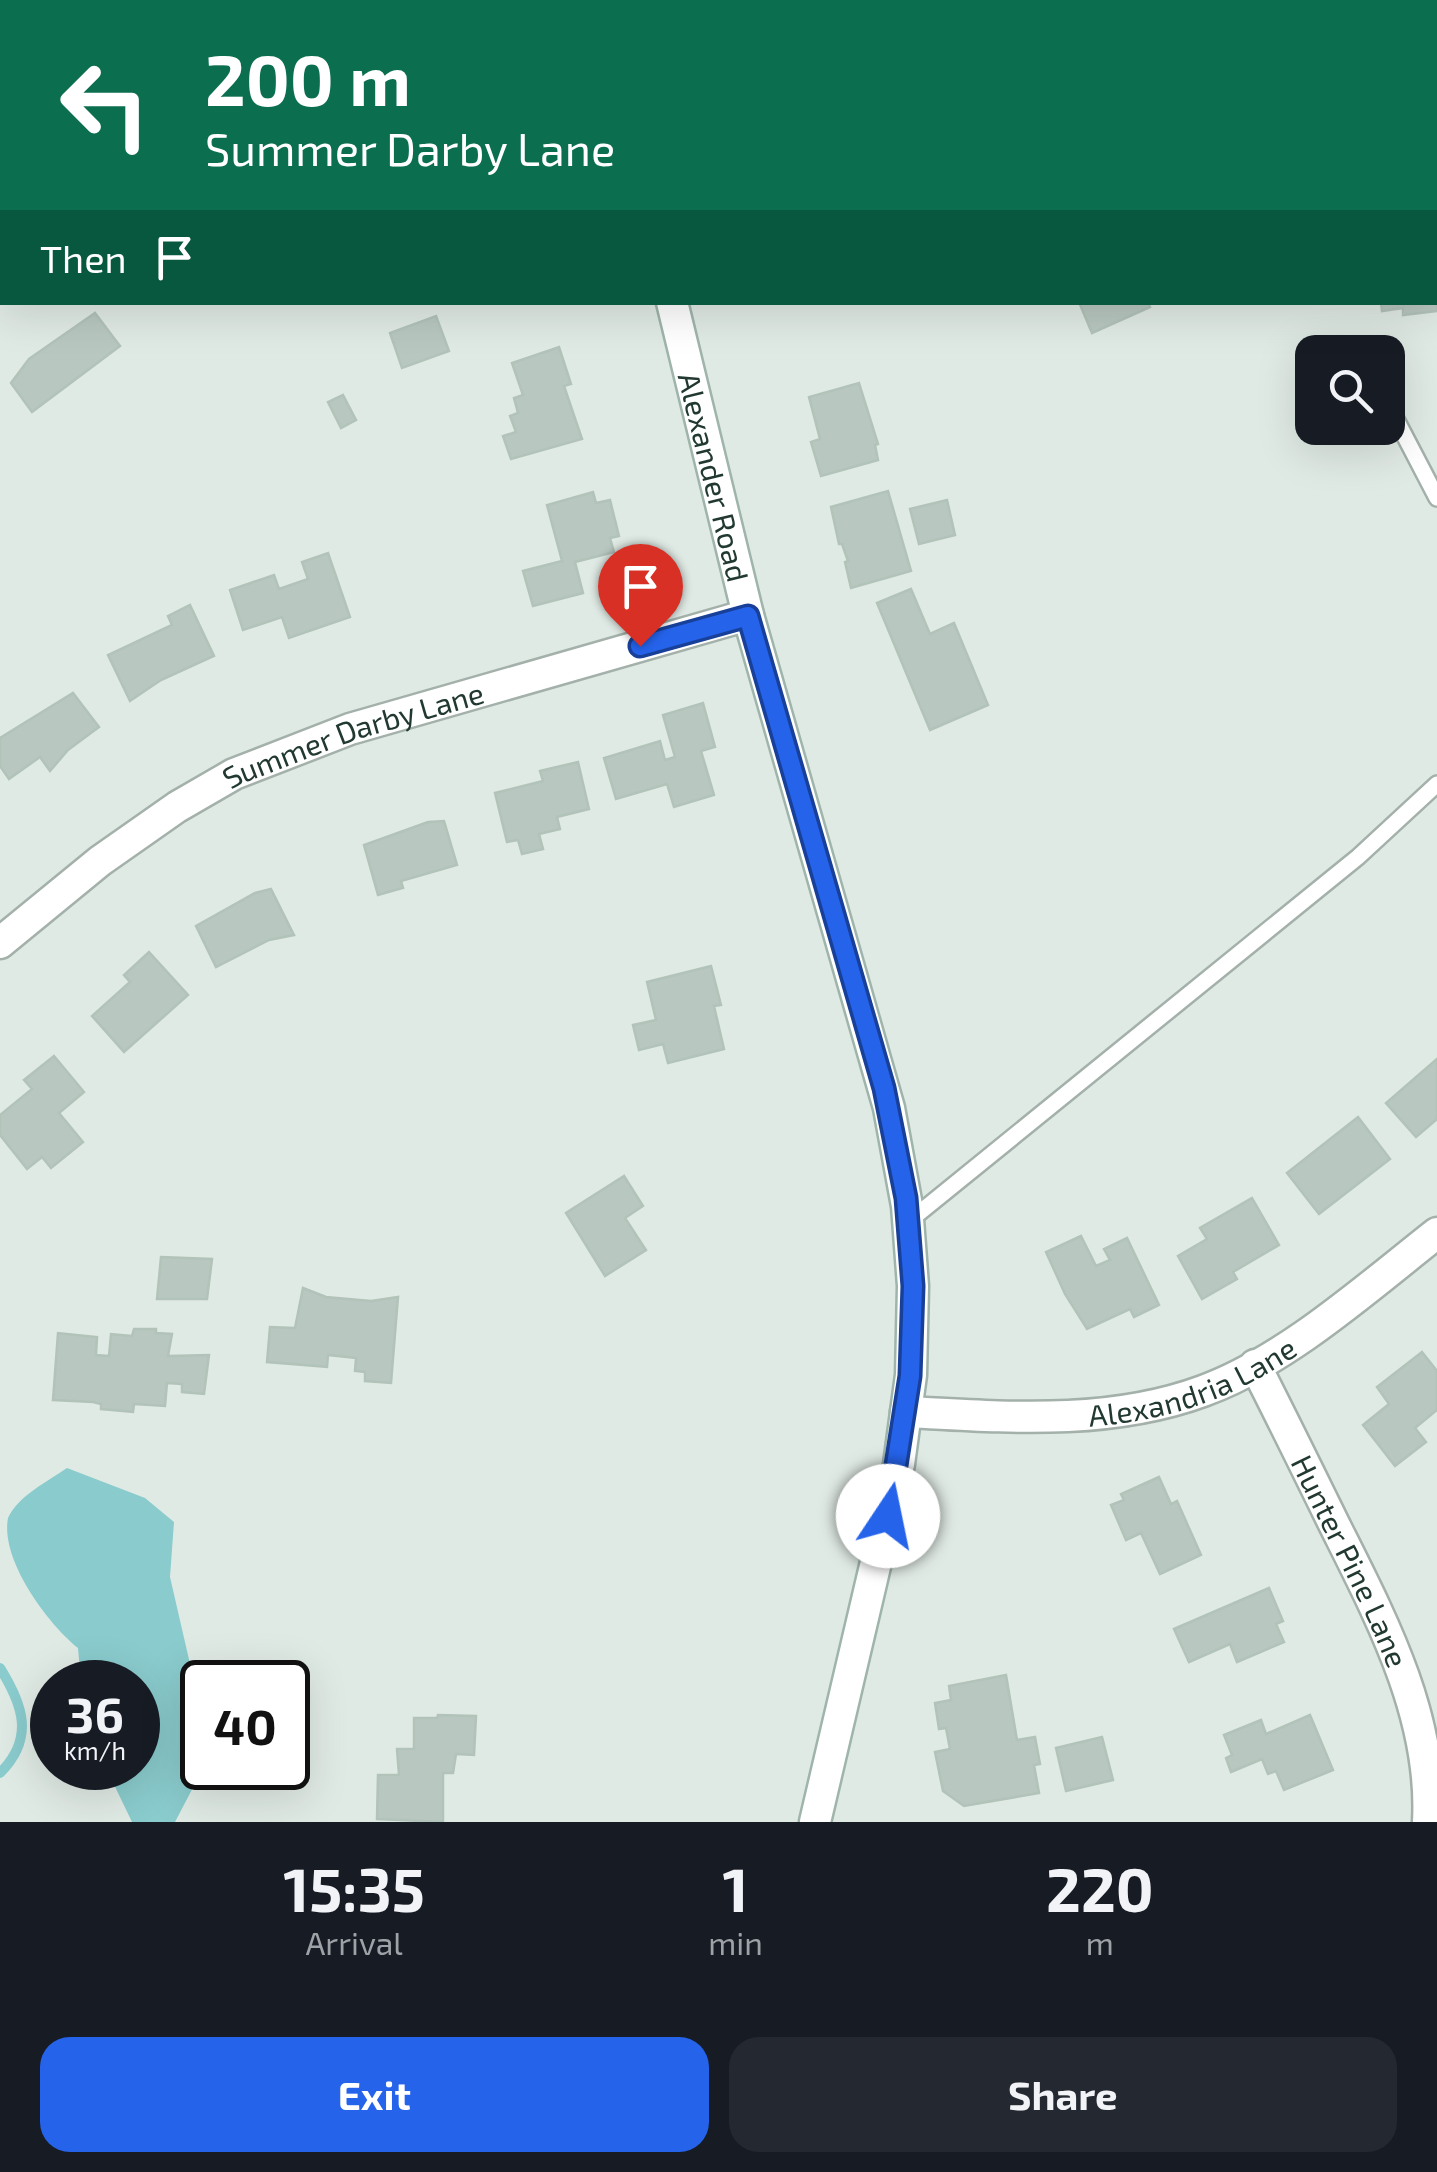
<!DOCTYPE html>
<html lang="en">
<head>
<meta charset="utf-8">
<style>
	body { margin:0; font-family:"Exo 2",sans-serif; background:#242831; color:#f1f3f6; height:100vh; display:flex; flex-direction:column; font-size:38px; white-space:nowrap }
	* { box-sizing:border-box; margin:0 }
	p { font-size:32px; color:#9ea1a6 }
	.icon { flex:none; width:55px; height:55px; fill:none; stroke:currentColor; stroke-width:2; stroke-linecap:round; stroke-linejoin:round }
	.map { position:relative; height:1822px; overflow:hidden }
	.sheet { display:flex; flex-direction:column; background:#171b24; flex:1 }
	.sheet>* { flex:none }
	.hud { position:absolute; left:0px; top:0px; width:1438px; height:305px; box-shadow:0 10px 40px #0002; background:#0b6e4f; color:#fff; overflow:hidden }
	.buttons { position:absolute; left:1295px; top:335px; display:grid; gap:20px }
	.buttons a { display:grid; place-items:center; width:110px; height:110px; border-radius:20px; background:#171b24; box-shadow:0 10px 40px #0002; font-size:50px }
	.speed { position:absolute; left:30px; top:1660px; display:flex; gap:20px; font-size:50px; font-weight:700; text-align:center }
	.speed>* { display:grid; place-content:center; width:130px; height:130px; border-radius:50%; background:#171b24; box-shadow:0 10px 40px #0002; line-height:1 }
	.speed small { font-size:25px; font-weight:400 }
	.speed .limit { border:5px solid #111; border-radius:15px; background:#fff; color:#111 }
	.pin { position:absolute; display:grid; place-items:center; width:85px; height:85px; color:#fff; margin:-102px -42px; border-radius:50% 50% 50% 0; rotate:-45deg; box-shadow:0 0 10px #0007 }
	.pin .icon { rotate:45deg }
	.me { position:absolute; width:110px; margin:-55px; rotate:11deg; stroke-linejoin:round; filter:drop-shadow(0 0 8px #0008) }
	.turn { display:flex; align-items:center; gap:35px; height:210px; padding:0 40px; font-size:45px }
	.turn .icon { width:130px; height:130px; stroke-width:2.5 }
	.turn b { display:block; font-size:70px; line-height:85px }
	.then { display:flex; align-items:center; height:95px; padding:0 40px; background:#0003; gap:20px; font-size:38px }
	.eta { display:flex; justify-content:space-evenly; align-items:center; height:170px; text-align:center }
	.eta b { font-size:60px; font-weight:700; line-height:70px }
	.button { display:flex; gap:20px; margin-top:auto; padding:20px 40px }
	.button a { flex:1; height:115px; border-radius:30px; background:#2563eb; color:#fff; font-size:40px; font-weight:700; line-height:115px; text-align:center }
	.button a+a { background:#242831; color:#f1f3f6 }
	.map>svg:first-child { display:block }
	.water { fill:#8acbcd }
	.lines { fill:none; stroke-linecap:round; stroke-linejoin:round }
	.stream { stroke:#8acbcd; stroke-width:10 }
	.building { fill:#b8c7c0; stroke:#b2c3ba; stroke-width:2.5 }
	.lane-casing { stroke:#a3b1aa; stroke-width:20 }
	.street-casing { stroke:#a3b1aa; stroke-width:35 }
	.secondary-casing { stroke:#9fb5ab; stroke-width:35 }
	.lane { stroke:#fff; stroke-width:15 }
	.street { stroke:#fff; stroke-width:30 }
	.secondary { stroke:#fff; stroke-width:30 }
	.route-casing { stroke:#184099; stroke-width:25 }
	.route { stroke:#2563eb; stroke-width:18 }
	.labels { text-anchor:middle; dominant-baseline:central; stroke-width:8; stroke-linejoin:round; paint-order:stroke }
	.street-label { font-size:30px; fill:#213930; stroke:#f0f7f2 }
</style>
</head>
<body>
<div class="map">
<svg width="1437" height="1822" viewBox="0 0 1437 1822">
	<rect width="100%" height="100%" fill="#e0eae4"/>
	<path class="water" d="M67,1468L145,1498L174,1522L170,1577L202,1716L198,1778L175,1822H132L106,1768H138V1682H81L78,1648C48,1624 0,1560 8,1518C19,1495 47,1482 67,1468Z"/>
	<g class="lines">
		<g class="stream">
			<polyline points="1323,0 1336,2"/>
			<polyline points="1435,11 1437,11"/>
			<path d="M0,1668C23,1705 35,1738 0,1773"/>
		</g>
	</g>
	<g class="building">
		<polygon points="1435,244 1437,311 1403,315 1403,308 1382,311 1381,302 1435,302"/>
		<polygon points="1079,302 1148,302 1150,307 1092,333"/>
		<polygon points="95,313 120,346 32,412 11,383 29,359"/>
		<polygon points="436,316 449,351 402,368 390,333"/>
		<polygon points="559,347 571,384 564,386 582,439 511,459 503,436 516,432 510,416 518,413 514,398 523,395 512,363"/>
		<polygon points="859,383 878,444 875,445 878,460 821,476 811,442 820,439 809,397"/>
		<polygon points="343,395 356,420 341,428 328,402"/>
		<polygon points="888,491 911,571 851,588 845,562 848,561 842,544 839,544 831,507"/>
		<polygon points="593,492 596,503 610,500 619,536 610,538 614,552 575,562 583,593 533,606 523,571 562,561 547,505"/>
		<polygon points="947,500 955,535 919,544 910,509"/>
		<polygon points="328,553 350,617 289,638 282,617 243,630 230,590 274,575 279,589 308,579 302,562"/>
		<polygon points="911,589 930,634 954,623 988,705 930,730 877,603"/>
		<polygon points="190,605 214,656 161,680 130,701 108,655 172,625 168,616"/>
		<polygon points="73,693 99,727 68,750 50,771 40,757 9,779 0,766 0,738"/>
		<polygon points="703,703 715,747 701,751 714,795 674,807 667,784 616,799 604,758 660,741 665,760 675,757 663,715"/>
		<polygon points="578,762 589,809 557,817 560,829 539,834 543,849 522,854 518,840 507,842 495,793 543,781 540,771"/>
		<polygon points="444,821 457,865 401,881 403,888 378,895 364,845 428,822"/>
		<polygon points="271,889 294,935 269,940 216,967 196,926 255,893"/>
		<polygon points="149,952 188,995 124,1052 92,1016 130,982 124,975"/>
		<polygon points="711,966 721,1005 714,1006 724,1049 668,1063 663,1044 639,1050 633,1025 656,1020 647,982"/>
		<polygon points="54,1056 84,1092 59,1113 83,1142 51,1168 42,1157 27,1169 0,1135 0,1115 32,1089 24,1080"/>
		<polygon points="1437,1059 1437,1119 1416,1137 1386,1103"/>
		<polygon points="1358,1117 1390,1159 1319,1214 1287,1173"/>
		<polygon points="624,1176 643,1206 625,1218 646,1250 605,1276 566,1213"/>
		<polygon points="1252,1198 1279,1245 1233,1272 1237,1279 1202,1299 1178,1256 1207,1239 1200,1228"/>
		<polygon points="1081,1236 1096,1266 1110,1260 1104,1249 1127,1238 1159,1305 1134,1317 1130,1309 1087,1329 1065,1294 1046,1252"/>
		<polygon points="161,1257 212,1259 207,1299 157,1299"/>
		<polygon points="303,1288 326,1297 371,1301 398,1297 391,1383 365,1381 365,1372 355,1371 356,1358 328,1355 327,1367 267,1362 270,1327 295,1328"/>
		<polygon points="134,1329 156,1329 156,1333 172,1334 168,1356 209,1355 204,1394 182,1392 182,1384 167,1383 165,1406 134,1404 133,1412 101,1409 101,1404 93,1402 53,1400 58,1333 97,1337 96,1355 109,1356 111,1334 132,1336"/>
		<polygon points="1422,1352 1437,1371 1437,1410 1415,1428 1426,1442 1395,1466 1363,1425 1389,1404 1377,1387"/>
		<polygon points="1159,1477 1171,1504 1177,1501 1201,1555 1160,1574 1141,1533 1126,1540 1111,1505 1124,1500 1121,1494"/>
		<polygon points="1269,1588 1283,1621 1276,1624 1284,1642 1237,1662 1230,1644 1189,1662 1174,1629"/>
		<polygon points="1006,1675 1017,1740 1035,1737 1040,1764 1034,1765 1039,1793 964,1806 943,1791 935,1752 950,1749 946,1728 939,1729 935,1703 951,1700 949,1686"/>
		<polygon points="438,1715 476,1716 474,1755 456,1754 453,1773 443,1773 443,1822 377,1819 378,1775 399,1775 397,1749 414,1749 414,1718 437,1718"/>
		<polygon points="1310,1715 1333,1770 1284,1790 1276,1771 1268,1774 1262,1759 1231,1772 1226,1758 1232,1755 1224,1735 1261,1720 1266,1734"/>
		<polygon points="1102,1737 1113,1780 1066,1791 1056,1748"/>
	</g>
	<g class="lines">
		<defs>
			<g id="lane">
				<polyline points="1388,404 1437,498"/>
				<polyline points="908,1222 1358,857 1437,784"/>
			</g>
			<g id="street">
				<polyline points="305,2 308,0"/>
				<polyline points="0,240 2,238"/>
				<path id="s1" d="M0,943L100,861L177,807L234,774L350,729L748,615"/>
				<path id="s2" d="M1255,1365C1282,1418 1308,1471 1334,1524C1380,1616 1434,1716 1428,1822"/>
				<path id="s3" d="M906,1412C1005,1417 1108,1426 1203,1391C1286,1361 1368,1287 1437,1233"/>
			</g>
			<g id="secondary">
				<polyline points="588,0 589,2"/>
				<path id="s4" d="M672,302L748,615L889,1108L907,1206L913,1286L911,1375L899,1464L815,1822"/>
			</g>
		</defs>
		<use href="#lane" class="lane-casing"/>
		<use href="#street" class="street-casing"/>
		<use href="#secondary" class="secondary-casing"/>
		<use href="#lane" class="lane"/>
		<use href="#street" class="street"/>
		<use href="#secondary" class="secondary"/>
	</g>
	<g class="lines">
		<defs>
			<polyline id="route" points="640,646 748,616 884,1088 906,1198 913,1286 910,1376 888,1516"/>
		</defs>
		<use href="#route" class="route-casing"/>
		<use href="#route" class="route"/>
	</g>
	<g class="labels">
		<g class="street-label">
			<text stroke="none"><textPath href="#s4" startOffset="180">Alexander Road</textPath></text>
			<text stroke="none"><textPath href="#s1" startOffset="415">Summer Darby Lane</textPath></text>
			<text stroke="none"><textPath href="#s3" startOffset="292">Alexandria Lane</textPath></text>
			<text stroke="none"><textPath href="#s2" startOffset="218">Hunter Pine Lane</textPath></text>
		</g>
	</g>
</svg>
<div class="buttons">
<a><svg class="icon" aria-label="search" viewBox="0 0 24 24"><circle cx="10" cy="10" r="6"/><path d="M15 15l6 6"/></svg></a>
</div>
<div class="speed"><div>36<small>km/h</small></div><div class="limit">40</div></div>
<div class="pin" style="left:640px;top:646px;background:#d93025"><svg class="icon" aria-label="arrive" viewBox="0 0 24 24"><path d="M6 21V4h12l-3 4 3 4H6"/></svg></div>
<svg class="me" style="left:888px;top:1516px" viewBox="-20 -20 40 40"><circle r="19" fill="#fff"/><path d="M0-13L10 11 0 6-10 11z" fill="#2563eb"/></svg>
<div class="hud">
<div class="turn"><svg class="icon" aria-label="left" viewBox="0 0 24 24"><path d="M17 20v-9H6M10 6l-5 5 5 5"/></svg><div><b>200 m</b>Summer Darby Lane</div></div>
<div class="then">Then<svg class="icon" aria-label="arrive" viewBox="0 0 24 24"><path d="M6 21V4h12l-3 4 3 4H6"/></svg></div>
</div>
</div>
<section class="sheet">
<div class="eta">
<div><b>15:35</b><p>Arrival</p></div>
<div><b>1</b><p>min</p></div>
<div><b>220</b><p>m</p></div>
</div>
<div class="button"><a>Exit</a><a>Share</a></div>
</section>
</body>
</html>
